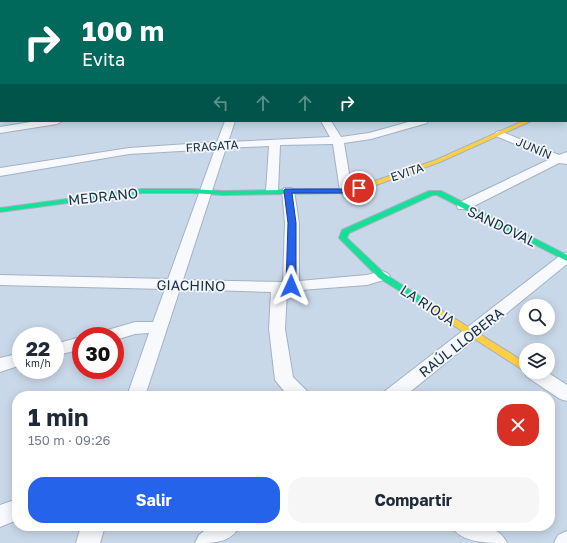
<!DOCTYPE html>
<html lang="es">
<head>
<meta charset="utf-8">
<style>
	body { margin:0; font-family:"Golos Text",sans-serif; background:#f6f6f7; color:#1f2937; height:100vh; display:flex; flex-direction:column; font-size:15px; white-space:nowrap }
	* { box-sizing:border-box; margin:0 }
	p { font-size:13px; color:#747a83 }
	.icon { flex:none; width:22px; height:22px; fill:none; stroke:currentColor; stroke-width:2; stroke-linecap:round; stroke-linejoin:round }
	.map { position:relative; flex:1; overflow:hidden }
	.sheet { position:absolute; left:12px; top:391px; width:543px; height:140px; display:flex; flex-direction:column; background:#fff; border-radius:16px; box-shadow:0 2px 10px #0003 }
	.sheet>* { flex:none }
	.guide { position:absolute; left:0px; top:0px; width:567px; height:122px; box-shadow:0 2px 10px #0003; background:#00695c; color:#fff; overflow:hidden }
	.controls { position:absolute; left:519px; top:299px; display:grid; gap:8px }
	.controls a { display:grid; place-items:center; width:36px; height:36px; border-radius:50%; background:#fff; box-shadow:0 2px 10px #0003; font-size:20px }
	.speed { position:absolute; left:12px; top:327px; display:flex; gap:8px; font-size:20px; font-weight:700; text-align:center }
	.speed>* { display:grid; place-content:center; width:52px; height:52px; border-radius:50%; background:#fff; box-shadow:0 2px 10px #0003; line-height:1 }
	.speed small { font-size:10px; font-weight:400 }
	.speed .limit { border:6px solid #d22; background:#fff; color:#111 }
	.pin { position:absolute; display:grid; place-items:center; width:34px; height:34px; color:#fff; margin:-17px; border:2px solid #fff; border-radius:50%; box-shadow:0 1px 4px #0007 }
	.me { position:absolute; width:44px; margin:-22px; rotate:1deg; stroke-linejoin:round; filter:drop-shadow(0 0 3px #0008) }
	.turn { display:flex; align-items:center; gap:14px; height:84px; padding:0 16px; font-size:18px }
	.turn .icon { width:52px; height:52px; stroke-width:2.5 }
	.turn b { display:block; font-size:28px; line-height:34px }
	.lanes { display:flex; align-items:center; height:38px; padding:0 16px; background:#0003; justify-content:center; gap:20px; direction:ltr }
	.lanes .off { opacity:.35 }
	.round { display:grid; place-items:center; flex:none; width:42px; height:42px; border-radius:16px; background:#f6f6f7 }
	.overview { display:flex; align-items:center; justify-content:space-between; height:68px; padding:0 16px }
	h1 { font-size:24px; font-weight:700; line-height:30px }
	.button { display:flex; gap:8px; margin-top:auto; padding:8px 16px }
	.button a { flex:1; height:46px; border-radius:16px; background:#2563eb; color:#fff; font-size:16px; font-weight:700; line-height:46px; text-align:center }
	.button a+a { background:#f6f6f7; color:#1f2937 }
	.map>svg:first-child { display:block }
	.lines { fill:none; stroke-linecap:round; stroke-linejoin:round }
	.stream { stroke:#b59fd0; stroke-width:2 }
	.river { fill:#b59fd0; fill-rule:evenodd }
	.street-casing { stroke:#a2b2c2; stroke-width:2 }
	.fast-casing { stroke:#a2b2c2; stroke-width:2 }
	.slow-casing { stroke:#a2b2c2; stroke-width:2 }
	.jam-casing { stroke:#a2b2c2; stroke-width:2 }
	.street { fill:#f7f9fc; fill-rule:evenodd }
	.fast { fill:#16e098; fill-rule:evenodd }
	.slow { fill:#ffcf43; fill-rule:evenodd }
	.jam { fill:#f24e42; fill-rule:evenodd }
	.route { fill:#2563eb; stroke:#184099 }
	.labels { text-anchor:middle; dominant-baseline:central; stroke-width:3.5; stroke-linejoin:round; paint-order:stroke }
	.far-street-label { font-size:12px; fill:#1b2d41; stroke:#f1f6fb }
	.street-label { font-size:14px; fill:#1b2d41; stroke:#f1f6fb }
</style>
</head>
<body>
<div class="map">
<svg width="567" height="543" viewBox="0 0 567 543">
	<rect width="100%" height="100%" fill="#c9d8e9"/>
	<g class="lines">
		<polyline class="stream" points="229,0 232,1"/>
		<rect class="river" x="566" y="94" width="1" height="8"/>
		<defs>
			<g id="street">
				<polygon points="82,0 98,0 82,1"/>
				<polygon points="145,0 156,0 145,1"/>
				<rect x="217" y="0" width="9" height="1"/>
				<rect x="237" y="0" width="9" height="1"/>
				<rect x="267" y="0" width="6" height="1"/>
				<rect x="363" y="0" width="6" height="1"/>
				<polygon points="407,0 416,0 407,1"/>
				<rect x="0" y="7" width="1" height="4"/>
				<rect x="566" y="17" width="1" height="4"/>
				<rect x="0" y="23" width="1" height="13"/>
				<rect x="566" y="46" width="1" height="4"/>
				<rect x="0" y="50" width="1" height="4"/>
				<polygon points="566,67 567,68 567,74 566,73"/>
				<rect x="0" y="78" width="1" height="6"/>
				<rect x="0" y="109" width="1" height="6"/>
				<polygon points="37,121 62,121 57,124 0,133 0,127"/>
				<polygon points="225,121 235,121 228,142 330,137 321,121 331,121 341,137 369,133 412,121 428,121 427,123 371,139 344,143 352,191 350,194 342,194 340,191 333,144 280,145 278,191 276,194 268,194 266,191 269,146 226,148 183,280 283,282 285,223 282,191 284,188 292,188 294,191 299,223 299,281 367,275 382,271 387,273 390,276 387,279 367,285 287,291 285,329 293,377 307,391 309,396 288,396 275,380 269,329 271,292 180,289 145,396 127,396 149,333 135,334 115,340 115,336 98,336 101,332 135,322 153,322 165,289 0,285 0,275 168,279 215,149 129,154 0,176 0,168 129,148 217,142"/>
				<polygon points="500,131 559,155 567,152 567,164 559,163 468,209 458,209 457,206 458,203 550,159 496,136 495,134 496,132"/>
				<polygon points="567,253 567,264 405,396 383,396 385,391 562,254"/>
				<polygon points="81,337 81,349 55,356 55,344"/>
				<polygon points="21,353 21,365 0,372 0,358"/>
				<polygon points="526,368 526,372 547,372 567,385 567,401 560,399 527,377 524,372"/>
				<polygon points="17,499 17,520 0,527 0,505"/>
				<polygon points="81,526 105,526 100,543 76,543"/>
				<path d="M210,526H240C230,543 216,543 195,543L199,535Z"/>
				<path d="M451,526C471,526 498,522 507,543C487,543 461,543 451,526Z"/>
				<polygon points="567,531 567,543 554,543 558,535"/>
			</g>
			<g id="fast">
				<polygon points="373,181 377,183 376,185 346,193 223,195 192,193 142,193 0,212 0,208 142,189 192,189 223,191 346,189"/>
				<polygon points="429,191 441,191 567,255 567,261 437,195 433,195 349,233 347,238 385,274 430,303 428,305 422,305 379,278 339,238 342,230"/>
			</g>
			<g id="slow">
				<polygon points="523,121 531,121 440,162 376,185 373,185 369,183 436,160"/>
				<polygon points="425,300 526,363 526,372 422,305 420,303 422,301"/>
			</g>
			<rect id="jam" x="566" y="8" width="1" height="2"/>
		</defs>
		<use href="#street" class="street-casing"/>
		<use href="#fast" class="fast-casing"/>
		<use href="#slow" class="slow-casing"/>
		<use href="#jam" class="jam-casing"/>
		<use href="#street" class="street"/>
		<use href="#fast" class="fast"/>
		<use href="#slow" class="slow"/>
		<use href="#jam" class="jam"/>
	</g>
	<polygon class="route" points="359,186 362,186 362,190 346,193 292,193 296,223 296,286 294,288 288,288 286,286 288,223 284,191 285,189 346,189"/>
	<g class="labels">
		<g class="far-street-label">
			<text transform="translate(212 146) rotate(-4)">FRAGATA</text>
			<text transform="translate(534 148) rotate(23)">JUNÍN</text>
			<text transform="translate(407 172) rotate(-18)">EVITA</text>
		</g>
		<g class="street-label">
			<text transform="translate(103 196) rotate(-6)">MEDRANO</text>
			<text transform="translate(502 226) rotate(26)">SANDOVAL</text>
			<text transform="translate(191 285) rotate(1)">GIACHINO</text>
			<text transform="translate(428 305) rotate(33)">LA RIOJA</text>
			<text transform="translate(461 342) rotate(-38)">RAÚL LLOBERA</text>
		</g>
	</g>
</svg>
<div class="controls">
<a><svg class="icon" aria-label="search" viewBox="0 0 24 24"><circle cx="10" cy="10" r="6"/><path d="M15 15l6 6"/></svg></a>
<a><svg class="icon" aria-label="layers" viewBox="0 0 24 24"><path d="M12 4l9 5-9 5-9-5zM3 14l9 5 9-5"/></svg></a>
</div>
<div class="speed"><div>22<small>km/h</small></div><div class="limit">30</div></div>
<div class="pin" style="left:359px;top:188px;background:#d93025"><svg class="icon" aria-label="arrive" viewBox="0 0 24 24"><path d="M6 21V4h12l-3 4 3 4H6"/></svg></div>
<svg class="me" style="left:291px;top:286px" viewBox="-20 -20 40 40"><path d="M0-17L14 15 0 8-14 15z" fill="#2563eb" stroke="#fff" stroke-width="4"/></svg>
<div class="guide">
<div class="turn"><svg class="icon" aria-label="right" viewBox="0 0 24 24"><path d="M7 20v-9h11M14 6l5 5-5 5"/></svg><div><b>100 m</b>Evita</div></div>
<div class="lanes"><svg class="icon off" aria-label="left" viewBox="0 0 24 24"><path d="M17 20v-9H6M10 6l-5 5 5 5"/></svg><svg class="icon off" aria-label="ahead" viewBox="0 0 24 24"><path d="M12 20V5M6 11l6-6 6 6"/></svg><svg class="icon off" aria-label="ahead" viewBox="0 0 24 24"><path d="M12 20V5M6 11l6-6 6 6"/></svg><svg class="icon" aria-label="right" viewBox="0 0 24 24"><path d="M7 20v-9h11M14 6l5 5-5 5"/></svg></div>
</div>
<section class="sheet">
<div class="overview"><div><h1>1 min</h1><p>150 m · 09:26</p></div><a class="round" style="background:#d93025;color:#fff"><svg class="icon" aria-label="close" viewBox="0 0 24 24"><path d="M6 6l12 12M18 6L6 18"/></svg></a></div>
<div class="button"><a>Salir</a><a>Compartir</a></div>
</section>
</div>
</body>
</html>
